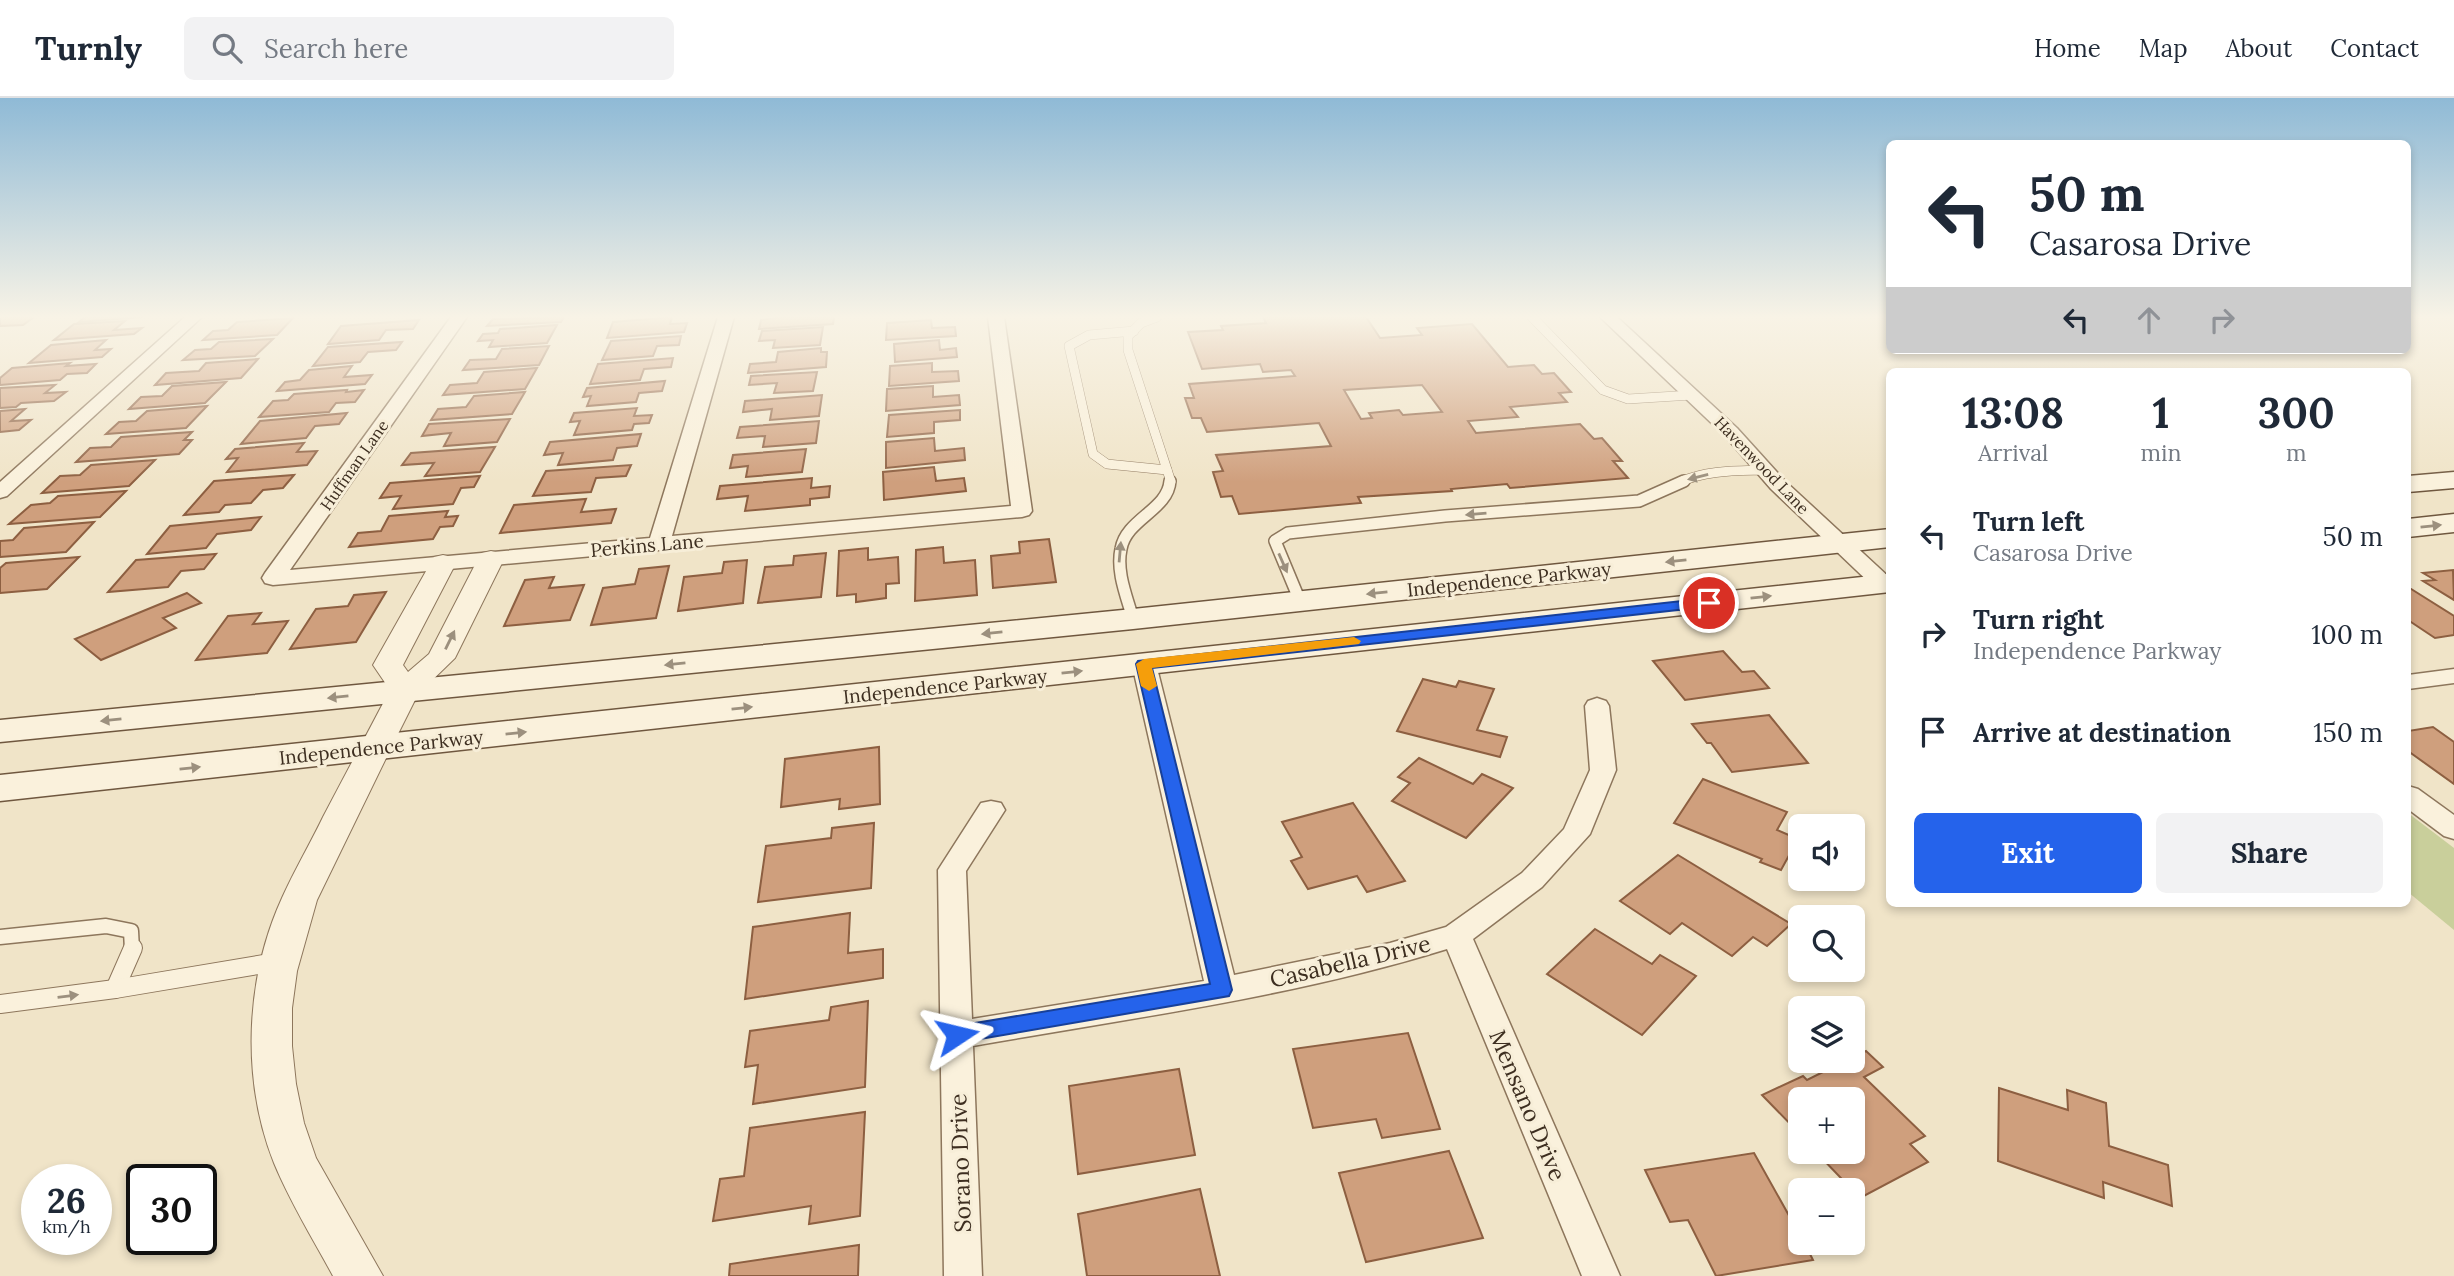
<!DOCTYPE html>
<html lang="en">
<head>
<meta charset="utf-8">
<style>
	body { margin:0; font-family:Lora,serif; background:#f2f2f3; color:#1f2937; height:100vh; display:flex; flex-direction:column; font-size:26px; white-space:nowrap }
	* { box-sizing:border-box; margin:0 }
	p { font-size:23px; color:#747a83 }
	.icon { flex:none; width:38px; height:38px; fill:none; stroke:currentColor; stroke-width:2; stroke-linecap:round; stroke-linejoin:round }
	.map { position:relative; flex:1; overflow:hidden }
	.sheet { position:absolute; left:1886px; top:270px; width:525px; height:539px; display:flex; flex-direction:column; background:#fff; border-radius:10px; box-shadow:0 4px 10px #0003 }
	.sheet>* { flex:none }
	.top-card { position:absolute; left:1886px; top:42px; width:525px; height:214px; border-radius:10px; box-shadow:0 4px 10px #0003; background:#fff; color:#1f2937; overflow:hidden }
	.buttons { position:absolute; left:1788px; top:716px; display:grid; gap:14px }
	.buttons a { display:grid; place-items:center; width:77px; height:77px; border-radius:10px; background:#fff; box-shadow:0 4px 10px #0003; font-size:35px }
	.speed { position:absolute; left:21px; top:1066px; display:flex; gap:14px; font-size:35px; font-weight:700; text-align:center }
	.speed>* { display:grid; place-content:center; width:91px; height:91px; border-radius:50%; background:#fff; box-shadow:0 4px 10px #0003; line-height:1 }
	.speed small { font-size:18px; font-weight:400 }
	.speed .limit { border:4px solid #111; border-radius:10px; background:#fff; color:#111 }
	.pin { position:absolute; display:grid; place-items:center; width:60px; height:60px; color:#fff; margin:-30px; border:4px solid #fff; border-radius:50%; box-shadow:0 2px 7px #0007 }
	.me { position:absolute; width:77px; margin:-38px; rotate:80deg; stroke-linejoin:round; filter:drop-shadow(0 0 5px #0008) }
	.turn { display:flex; align-items:center; gap:24px; height:147px; padding:0 28px; font-size:32px }
	.turn .icon { width:91px; height:91px; stroke-width:2.5 }
	.turn b { display:block; font-size:49px; line-height:60px }
	.lanes { display:flex; align-items:center; height:66px; padding:0 28px; background:#0003; justify-content:center; gap:35px; direction:ltr }
	.lanes .off { opacity:.35 }
	.eta { display:flex; justify-content:space-evenly; align-items:center; height:119px; text-align:center }
	.eta b { font-size:42px; font-weight:700; line-height:49px }
	.cta { display:flex; gap:14px; margin-top:auto; padding:14px 28px }
	.cta a { flex:1; height:80px; border-radius:10px; background:#2563eb; color:#fff; font-size:28px; font-weight:700; line-height:80px; text-align:center }
	.cta a+a { background:#f2f2f3; color:#1f2937 }
	ul { padding:0; list-style:none }
	li { display:flex; align-items:center; gap:21px; height:98px; padding:0 28px }
	li div { flex:1 }
	li b { display:block; font-size:26px }
	li em { font-style:normal }
	header { display:flex; align-items:center; gap:42px; box-sizing:border-box; height:98px; padding:0 35px; background:#fff; border-bottom:2px solid #e0e1e3 }
	header strong { font-size:33px }
	nav { display:flex; gap:38px; margin-inline-start:auto; font-size:24px }
	.search { width:490px; height:63px; background:#f2f2f3; display:flex; align-items:center; gap:18px; box-sizing:border-box; padding:0 24px; border-radius:10px; color:#747a83; font-size:26px }
	.map>svg:first-child { display:block }
	.green { fill:#c9cf9b }
	.building { fill:#cf9f7d; stroke:#8d5f41; stroke-width:2; fill-rule:evenodd }
	.lines { fill:none; stroke-linecap:round; stroke-linejoin:round }
	.service-far3-casing { stroke:#8d765c; stroke-width:10 }
	.service-far2-casing { stroke:#8d765c; stroke-width:14 }
	.service-far1-casing { stroke:#8d765c; stroke-width:17 }
	.service-casing { stroke:#8d765c; stroke-width:20 }
	.minor-casing { stroke:#8d765c; stroke-width:3 }
	.tertiary-casing { stroke:#8d765c; stroke-width:2 }
	.secondary-casing { stroke:#6f573f; stroke-width:3 }
	.service-far3 { stroke:#faf1dc; stroke-width:9 }
	.service-far2 { stroke:#faf1dc; stroke-width:11 }
	.service-far1 { stroke:#faf1dc; stroke-width:14 }
	.service { stroke:#faf1dc; stroke-width:18 }
	.minor { fill:#faf1dc; fill-rule:evenodd }
	.tertiary { fill:#faf1dc; fill-rule:evenodd }
	.secondary { fill:#faf1dc; fill-rule:evenodd }
	.oneway { fill:#9c907e }
	.route { fill:#2563eb; stroke:#184099; stroke-width:2 }
	.slow { fill:#f59e0b }
	.labels { text-anchor:middle; dominant-baseline:central; stroke-width:6; stroke-linejoin:round; paint-order:stroke }
	.far-street-label { font-size:16px; fill:#3d2e20; stroke:#f7eed8 }
	.street-label { font-size:19px; fill:#3d2e20; stroke:#f7eed8 }
	.near-street-label { font-size:23px; fill:#3d2e20; stroke:#f7eed8 }
</style>
</head>
<body>
<header>
<strong>Turnly</strong>
<div class="search"><svg class="icon" aria-label="search" viewBox="0 0 24 24"><circle cx="10" cy="10" r="6"/><path d="M15 15l6 6"/></svg>Search here</div>
<nav><a>Home</a><a>Map</a><a>About</a><a>Contact</a></nav>
</header>
<div class="map">
<svg width="2454" height="1178" viewBox="0 0 2454 1178">
	<rect width="100%" height="100%" fill="#f0e4c8"/>
	<polygon class="green" points="2408,715 2454,750 2454,832 2408,794"/>
	<g class="building">
		<polygon points="0,219 34,219 23,227 0,228"/>
		<polygon points="85,219 143,219 79,224"/>
		<polygon points="564,219 561,224 487,228 493,221"/>
		<polygon points="672,219 670,226 687,225 684,234 607,240 613,224"/>
		<polygon points="783,219 834,219 833,226 759,231 761,222"/>
		<path d="M1263,219H1366L1380,240L1422,237L1417,230L1472,226L1508,269L1534,267L1542,276L1554,275L1571,294L1559,295L1567,304L1510,309L1518,319L1468,323L1476,335L1580,326L1594,341L1602,340L1622,363H1613L1628,380L1510,390L1507,386L1451,391L1452,393L1358,399L1361,405L1239,416L1232,398L1221,399L1213,374L1223,373L1216,357L1331,348L1319,325L1207,334L1201,320H1192L1185,300H1194L1189,286L1295,278L1291,272L1263,274L1260,266L1202,271L1188,234L1223,232L1221,228L1266,225ZM1422,287L1442,314L1403,317L1399,312L1369,315L1372,320L1361,321L1344,292Z"/>
		<polygon points="293,220 277,237 203,242 213,233 228,232 237,224"/>
		<polygon points="419,222 413,231 386,232 379,242 328,246 341,228"/>
		<polygon points="931,222 932,230 955,229 956,238 886,242 887,225"/>
		<polygon points="125,223 114,232 142,230 134,236 54,242 74,226"/>
		<polygon points="557,227 547,245 489,249 493,242 478,243 483,236 498,235 500,231"/>
		<polygon points="823,229 820,247 773,250 775,242 759,243 762,233"/>
		<polygon points="681,238 679,247 657,248 653,258 602,262 611,243"/>
		<polygon points="273,241 255,258 183,262 195,252 211,251 219,244"/>
		<polygon points="106,242 95,252 111,251 102,259 29,265 51,247"/>
		<polygon points="939,242 940,252 956,250 957,259 895,264 894,246"/>
		<polygon points="402,244 396,252 368,254 360,264 313,268 328,249"/>
		<polygon points="549,248 539,267 463,272 470,262 496,261 502,251"/>
		<polygon points="821,250 821,254 827,254 826,269 748,275 750,266 776,264 778,254"/>
		<polygon points="673,260 671,269 644,271 640,282 590,286 598,266"/>
		<polygon points="258,261 241,280 155,287 166,275 199,273 206,265"/>
		<polygon points="70,265 66,268 96,266 87,275 67,276 60,282 0,287 0,280 12,270"/>
		<polygon points="932,265 932,274 958,273 959,283 889,288 890,268"/>
		<polygon points="352,268 344,279 372,277 365,286 277,293 285,284 300,282 309,272"/>
		<polygon points="537,270 525,291 443,297 450,287 477,285 484,274"/>
		<polygon points="817,274 813,293 774,295 777,285 749,287 751,278"/>
		<polygon points="665,283 662,293 639,295 636,304 587,308 591,298 583,299 587,290"/>
		<polygon points="226,284 205,305 129,311 141,299 162,298 172,288"/>
		<polygon points="55,287 45,295 66,294 54,303 21,305 16,309 0,310 0,290"/>
		<polygon points="933,288 933,299 959,297 960,307 886,313 887,291"/>
		<polygon points="347,292 346,294 364,292 355,304 336,305 329,314 259,319 273,303 288,302 294,296"/>
		<polygon points="525,294 512,316 431,322 438,311 466,309 474,298"/>
		<polygon points="822,297 819,318 770,322 772,311 743,314 745,303"/>
		<polygon points="207,308 186,330 106,336 119,324 136,323 147,313"/>
		<polygon points="637,310 634,318 652,317 649,325 634,326 632,332 574,337 580,323 570,324 574,315"/>
		<polygon points="25,311 11,323 31,322 19,332 0,334 0,313"/>
		<polygon points="960,312 960,322 934,324 934,335 887,339 889,317"/>
		<polygon points="347,315 339,326 315,328 306,340 241,346 260,323"/>
		<polygon points="510,321 497,344 444,348 451,335 422,338 429,326"/>
		<polygon points="819,323 816,345 763,349 765,338 737,340 740,329"/>
		<polygon points="192,334 184,342 192,342 179,356 76,364 90,350 111,349 121,339"/>
		<polygon points="641,336 637,348 617,350 613,362 558,367 563,355 544,357 550,344"/>
		<polygon points="934,340 935,353 964,350 965,362 886,370 886,344"/>
		<polygon points="304,345 297,354 317,353 307,367 227,374 238,360 226,361 235,351"/>
		<polygon points="495,349 480,374 425,378 434,365 402,367 411,355"/>
		<polygon points="806,351 802,374 746,379 748,368 730,370 733,357"/>
		<polygon points="155,362 129,388 42,395 60,378 80,377 91,367"/>
		<polygon points="631,367 626,378 596,380 591,394 533,398 546,373"/>
		<polygon points="934,369 936,383 964,380 966,393 884,402 883,374"/>
		<polygon points="294,377 283,390 263,392 251,405 225,407 219,414 184,417 214,383"/>
		<polygon points="480,378 474,389 461,390 453,406 393,411 401,398 380,400 390,385"/>
		<polygon points="812,380 811,390 830,388 829,399 810,401 810,407 745,413 748,398 717,401 720,388"/>
		<polygon points="126,393 100,419 9,426 31,407 50,405 58,398"/>
		<polygon points="586,401 581,414 616,411 611,425 500,435 514,407"/>
		<polygon points="448,413 445,419 458,418 453,428 440,429 433,441 349,449 358,435 381,433 389,418"/>
		<polygon points="261,419 251,432 217,436 206,450 147,456 170,428"/>
		<polygon points="94,424 66,454 0,459 0,443 13,442 24,430"/>
		<polygon points="1049,441 1056,484 993,490 991,458 1020,455 1019,444"/>
		<polygon points="943,449 944,465 975,462 977,497 915,503 916,452"/>
		<polygon points="868,450 868,462 898,459 899,485 886,486 886,500 856,504 856,496 837,498 839,453"/>
		<polygon points="826,455 821,499 758,505 765,469 793,467 794,458"/>
		<polygon points="216,456 204,471 181,473 168,489 108,494 136,462"/>
		<polygon points="79,459 47,491 0,495 0,470 6,465"/>
		<polygon points="747,462 743,505 678,513 684,479 722,475 724,464"/>
		<polygon points="669,468 656,520 591,527 603,490 635,486 639,471"/>
		<polygon points="2453,472 2454,502 2423,483 2435,482 2423,475"/>
		<polygon points="554,479 549,490 584,487 570,522 504,528 525,482"/>
		<polygon points="2408,489 2454,518 2454,537 2435,540 2408,522"/>
		<polygon points="386,494 356,544 290,551 316,511 348,508 354,497"/>
		<polygon points="187,495 201,505 163,520 176,530 101,562 75,541"/>
		<polygon points="261,515 253,526 288,523 267,555 196,562 228,518"/>
		<polygon points="1723,553 1742,574 1754,573 1769,590 1685,602 1653,563"/>
		<polygon points="1423,581 1456,589 1459,583 1494,591 1477,632 1507,639 1500,659 1397,633"/>
		<polygon points="1769,617 1808,665 1732,674 1711,645 1707,645 1692,626"/>
		<polygon points="2433,629 2454,644 2454,686 2408,653 2408,633"/>
		<polygon points="879,649 880,706 839,711 840,701 781,709 785,661"/>
		<polygon points="1419,660 1473,686 1482,676 1513,690 1466,740 1392,703 1410,685 1398,679"/>
		<polygon points="1703,681 1787,714 1777,732 1798,741 1781,772 1760,764 1762,761 1674,725"/>
		<polygon points="1353,705 1405,783 1367,794 1357,778 1308,791 1291,763 1302,759 1282,724"/>
		<polygon points="874,725 871,790 758,804 766,748 831,740 832,730"/>
		<polygon points="1678,757 1791,826 1767,848 1753,839 1732,858 1682,825 1670,836 1620,803"/>
		<polygon points="850,815 848,855 883,851 883,880 745,901 753,829"/>
		<polygon points="1595,831 1652,866 1660,857 1696,878 1642,937 1547,876"/>
		<polygon points="868,903 865,989 753,1006 758,967 745,969 750,933 829,922 831,909"/>
		<polygon points="1408,935 1440,1031 1382,1040 1376,1021 1313,1030 1293,951"/>
		<polygon points="1866,953 1883,969 1864,979 1925,1038 1910,1046 1928,1064 1860,1100 1816,1054 1853,1054 1853,1001 1801,1001 1801,1037 1762,997 1803,978 1807,982 1847,962 1853,962 1853,959"/>
		<polygon points="1179,971 1195,1057 1078,1076 1069,988"/>
		<polygon points="1999,990 2068,1012 2067,992 2106,1005 2109,1048 2168,1067 2172,1108 2103,1084 2104,1100 1998,1063"/>
		<polygon points="865,1014 860,1118 809,1126 811,1108 713,1123 720,1081 744,1078 750,1030"/>
		<polygon points="1449,1053 1483,1140 1366,1164 1339,1075"/>
		<polygon points="1754,1055 1801,1139 1801,1144 1804,1144 1813,1162 1716,1178 1688,1122 1670,1124 1645,1072"/>
		<polygon points="1200,1091 1220,1178 1087,1178 1078,1116"/>
		<polygon points="859,1147 858,1178 729,1178 730,1166"/>
	</g>
	<g class="lines">
		<defs>
			<g id="service-far3">
				<polyline points="1157,219 1141,225 1128,238 1128,252 1171,384"/>
				<polyline points="1532,219 1603,292 1628,301 1692,297"/>
				<polyline points="1134,233 1089,237 1069,248 1093,356 1107,366 1167,372"/>
				<path d="M1680,384C1707,372 1736,373 1765,372"/>
			</g>
			<g id="service-far2">
				<polyline points="1300,503 1275,443 1288,435 1445,418 1639,403 1684,383"/>
				<path d="M1133,521C1127,499 1116,474 1121,451C1126,421 1168,412 1170,383"/>
			</g>
			<polyline id="service-far1" points="0,839 106,828 131,833 132,852"/>
			<g id="service">
				<polyline points="115,891 133,850"/>
				<polyline points="0,906 115,891 276,864"/>
			</g>
			<g id="minor">
				<polygon points="185,219 202,219 7,398 0,400 0,384"/>
				<polygon points="451,219 467,219 290,472 650,440 718,219 734,219 672,438 1011,408 988,219 1004,219 1032,413 1029,417 1022,419 273,487 265,485 262,480 265,475"/>
				<polygon points="1600,219 1617,219 1737,330 1785,383 1890,480 1890,491 1876,491 1771,391 1725,338"/>
				<path d="M1144,559L1152,561L1156,566L1234,877L1390,845L1446,829L1522,775L1564,731L1590,672L1585,608L1588,603L1597,600L1606,603L1609,608L1616,672L1590,736L1542,789L1473,841L1620,1178H1582L1447,851C1293,899 1131,920 973,948L982,1178H944L938,772L981,705L991,703L1001,705L1005,712L966,773L972,921L1204,883L1132,566L1136,561Z"/>
				<polygon points="2454,571 2454,585 2408,591 2408,577"/>
				<polygon points="2408,688 2418,691 2454,717 2454,741 2444,738 2408,711"/>
			</g>
			<path id="tertiary" d="M491,453L500,455L504,461L455,560L418,596L391,650L317,802L297,873L292,910V948L296,986L304,1025L316,1060L383,1178H333C313,1141 290,1104 274,1065C241,982 245,881 282,800C294,773 310,746 323,719C345,677 368,634 390,592L373,567L434,459L443,457L452,459L456,465L403,567L408,574L429,556L478,461L482,455Z"/>
			<g id="secondary">
				<polygon points="2454,374 2454,390 2408,394 2408,378"/>
				<polygon points="2454,416 2454,434 2408,439 2408,421"/>
				<polygon points="1890,431 1890,449 1133,531 0,644 0,622 1133,511"/>
				<polygon points="1890,476 1890,494 0,703 0,677"/>
			</g>
		</defs>
		<use href="#service-far3" class="service-far3-casing"/>
		<use href="#service-far2" class="service-far2-casing"/>
		<use href="#service-far1" class="service-far1-casing"/>
		<use href="#service" class="service-casing"/>
		<use href="#minor" class="minor-casing"/>
		<use href="#tertiary" class="tertiary-casing"/>
		<use href="#secondary" class="secondary-casing"/>
		<use href="#service-far3" class="service-far3"/>
		<use href="#service-far2" class="service-far2"/>
		<use href="#service-far1" class="service-far1"/>
		<use href="#service" class="service"/>
		<use href="#minor" class="minor"/>
		<use href="#tertiary" class="tertiary"/>
		<use href="#secondary" class="secondary"/>
	</g>
	<defs><path id="oneway-solid" d="M-6-.8H1V-3.2L6.5 0L1 3.2V.8H-6Z" transform="scale(1.75)"/></defs>
	<g class="oneway">
		<use href="#oneway-solid" transform="translate(1698 379) rotate(166)"/>
		<use href="#oneway-solid" transform="translate(1476 416) rotate(175)"/>
		<use href="#oneway-solid" transform="translate(2431 428) rotate(-6)"/>
		<use href="#oneway-solid" transform="translate(1120 454) rotate(-85)"/>
		<use href="#oneway-solid" transform="translate(1676 463) rotate(174)"/>
		<use href="#oneway-solid" transform="translate(1283 465) rotate(66)"/>
		<use href="#oneway-solid" transform="translate(1377 495) rotate(174)"/>
		<use href="#oneway-solid" transform="translate(1761 499) rotate(-6)"/>
		<use href="#oneway-solid" transform="translate(992 535) rotate(174)"/>
		<use href="#oneway-solid" transform="translate(450 542) rotate(-64)"/>
		<use href="#oneway-solid" transform="translate(675 566) rotate(174)"/>
		<use href="#oneway-solid" transform="translate(1072 574) rotate(-6)"/>
		<use href="#oneway-solid" transform="translate(338 599) rotate(174)"/>
		<use href="#oneway-solid" transform="translate(742 610) rotate(-6)"/>
		<use href="#oneway-solid" transform="translate(111 622) rotate(174)"/>
		<use href="#oneway-solid" transform="translate(516 635) rotate(-6)"/>
		<use href="#oneway-solid" transform="translate(190 670) rotate(-6)"/>
		<use href="#oneway-solid" transform="translate(68 898) rotate(-7)"/>
	</g>
	<linearGradient id="sky" x2="0" y2="1"><stop stop-color="#8fbad6"/><stop offset="0.57" stop-color="#f8f3e6"/><stop offset="1" stop-color="#f8f3e6" stop-opacity="0"/></linearGradient>
	<rect width="2454" height="384" fill="url(#sky)"/>
	<polygon class="route" points="1709,500 1716,505 1714,508 1152,570 1232,892 1229,898 957,945 949,943 946,937 949,931 957,928 1210,886 1136,566 1138,563"/>
	<polygon class="slow" points="1354,539 1361,543 1359,546 1152,570 1157,588 1149,593 1141,588 1136,566 1144,561"/>
	<g class="labels">
		<g class="far-street-label">
			<text transform="translate(354 367) rotate(-55)">Huffman Lane</text>
			<text transform="translate(1762 367) rotate(46)">Havenwood Lane</text>
		</g>
		<g class="street-label">
			<text transform="translate(647 447) rotate(-5)">Perkins Lane</text>
			<text transform="translate(1509 481) rotate(-6)">Independence Parkway</text>
			<text transform="translate(945 588) rotate(-6)">Independence Parkway</text>
			<text transform="translate(381 649) rotate(-6)">Independence Parkway</text>
		</g>
		<g class="near-street-label">
			<text transform="translate(1350 863) rotate(-13)">Casabella Drive</text>
			<text transform="translate(1528 1007) rotate(67)">Mensano Drive</text>
			<text transform="translate(960 1065) rotate(-92)">Sorano Drive</text>
		</g>
	</g>
</svg>
<div class="buttons">
<a><svg class="icon" aria-label="sound" viewBox="0 0 24 24"><path d="M4 9h4l5-4v14l-5-4H4zM17 9q2 3 0 6"/></svg></a>
<a><svg class="icon" aria-label="search" viewBox="0 0 24 24"><circle cx="10" cy="10" r="6"/><path d="M15 15l6 6"/></svg></a>
<a><svg class="icon" aria-label="layers" viewBox="0 0 24 24"><path d="M12 4l9 5-9 5-9-5zM3 14l9 5 9-5"/></svg></a>
<a>+</a>
<a>−</a>
</div>
<div class="speed"><div>26<small>km/h</small></div><div class="limit">30</div></div>
<div class="pin" style="left:1709px;top:505px;background:#d93025"><svg class="icon" aria-label="arrive" viewBox="0 0 24 24"><path d="M6 21V4h12l-3 4 3 4H6"/></svg></div>
<svg class="me" style="left:957px;top:937px" viewBox="-20 -20 40 40"><path d="M0-17L14 15 0 8-14 15z" fill="#2563eb" stroke="#fff" stroke-width="4"/></svg>
<div class="top-card">
<div class="turn"><svg class="icon" aria-label="left" viewBox="0 0 24 24"><path d="M17 20v-9H6M10 6l-5 5 5 5"/></svg><div><b>50 m</b>Casarosa Drive</div></div>
<div class="lanes"><svg class="icon" aria-label="left" viewBox="0 0 24 24"><path d="M17 20v-9H6M10 6l-5 5 5 5"/></svg><svg class="icon off" aria-label="ahead" viewBox="0 0 24 24"><path d="M12 20V5M6 11l6-6 6 6"/></svg><svg class="icon off" aria-label="right" viewBox="0 0 24 24"><path d="M7 20v-9h11M14 6l5 5-5 5"/></svg></div>
</div>
<section class="sheet">
<div class="eta">
<div><b>13:08</b><p>Arrival</p></div>
<div><b>1</b><p>min</p></div>
<div><b>300</b><p>m</p></div>
</div>
<ul>
<li><svg class="icon" aria-label="left" viewBox="0 0 24 24"><path d="M17 20v-9H6M10 6l-5 5 5 5"/></svg><div><b>Turn left</b><p>Casarosa Drive</p></div><em>50 m</em></li>
<li><svg class="icon" aria-label="right" viewBox="0 0 24 24"><path d="M7 20v-9h11M14 6l5 5-5 5"/></svg><div><b>Turn right</b><p>Independence Parkway</p></div><em>100 m</em></li>
<li><svg class="icon" aria-label="arrive" viewBox="0 0 24 24"><path d="M6 21V4h12l-3 4 3 4H6"/></svg><div><b>Arrive at destination</b></div><em>150 m</em></li>
</ul>
<div class="cta"><a>Exit</a><a>Share</a></div>
</section>
</div>
</body>
</html>
